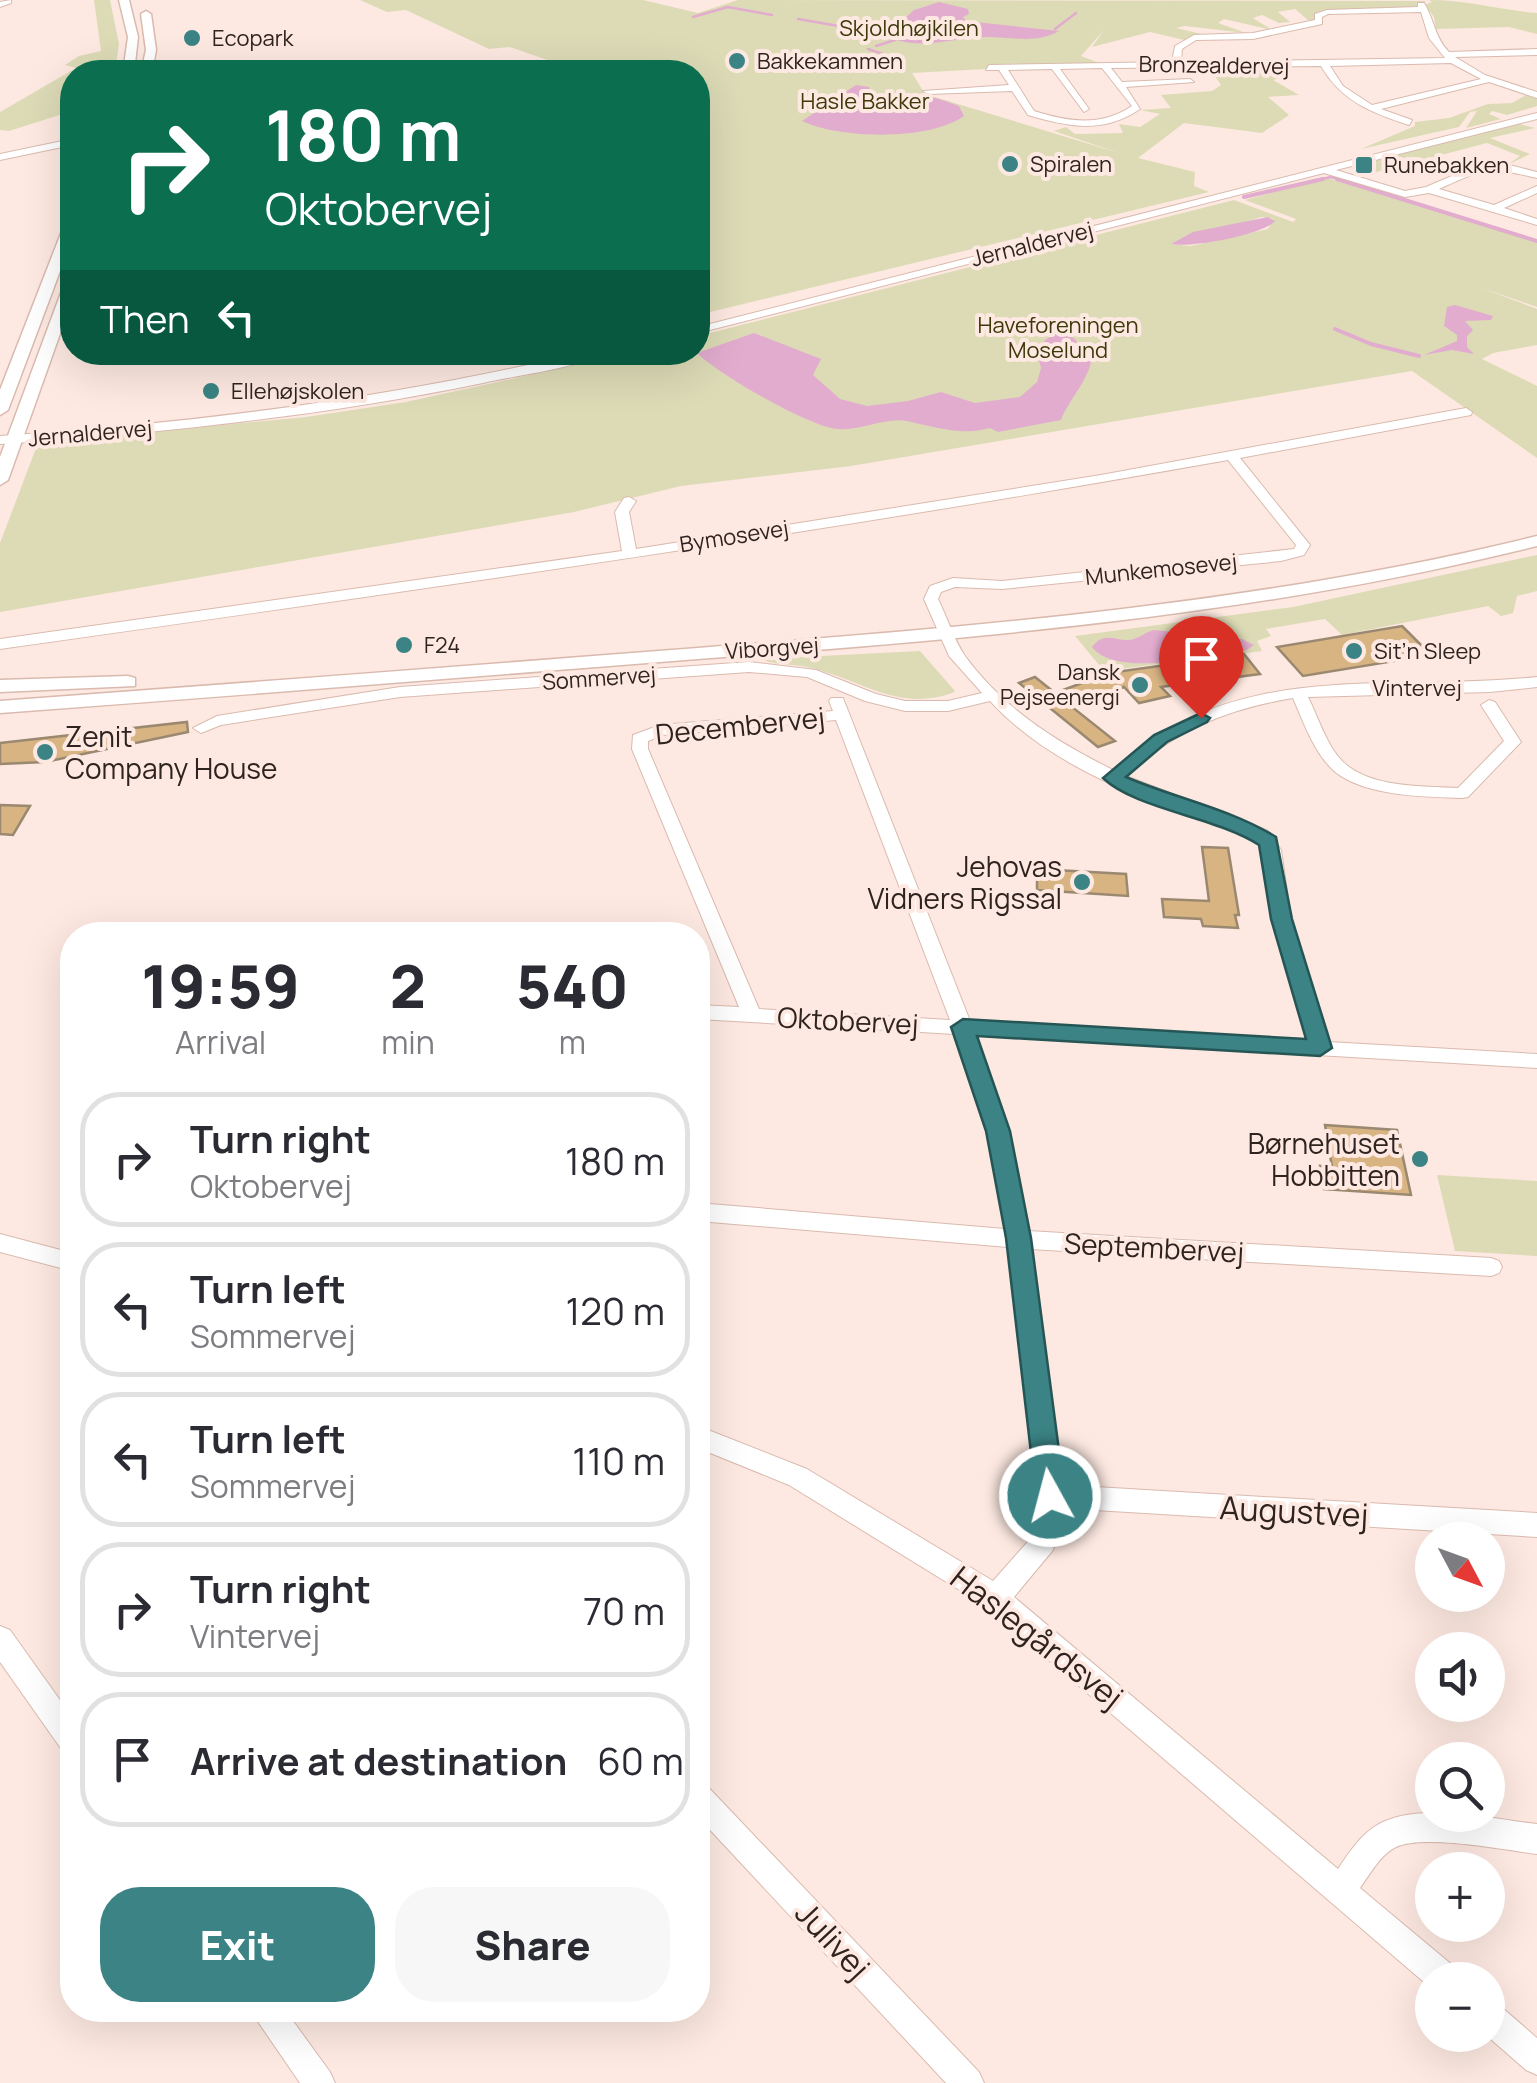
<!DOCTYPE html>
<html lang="en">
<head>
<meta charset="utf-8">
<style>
	body { margin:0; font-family:Manrope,sans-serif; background:#f7f7f7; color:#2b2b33; height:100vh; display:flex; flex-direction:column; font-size:38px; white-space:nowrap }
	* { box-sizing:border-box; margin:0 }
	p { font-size:32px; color:#7c7c81 }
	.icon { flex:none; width:55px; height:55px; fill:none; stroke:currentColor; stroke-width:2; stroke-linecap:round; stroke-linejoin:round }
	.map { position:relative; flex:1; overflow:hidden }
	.panel { position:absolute; left:60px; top:922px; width:650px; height:1100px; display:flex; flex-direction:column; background:#fff; border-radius:40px; box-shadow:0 10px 40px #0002 }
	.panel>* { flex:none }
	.guide { position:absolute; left:60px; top:60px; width:650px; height:305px; border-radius:40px; box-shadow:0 10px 40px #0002; background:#0b6e4f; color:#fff; overflow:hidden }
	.needle { width:65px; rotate:131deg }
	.tools { position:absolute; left:1415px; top:1522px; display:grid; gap:20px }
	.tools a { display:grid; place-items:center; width:90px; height:90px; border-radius:50%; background:#fff; box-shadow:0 10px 40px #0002; font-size:50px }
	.pin { position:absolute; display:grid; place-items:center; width:85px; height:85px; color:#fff; margin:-102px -42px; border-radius:50% 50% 50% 0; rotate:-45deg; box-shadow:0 0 10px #0007 }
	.pin .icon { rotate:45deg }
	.me { position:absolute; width:110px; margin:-55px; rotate:353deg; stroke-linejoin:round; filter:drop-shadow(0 0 8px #0008) }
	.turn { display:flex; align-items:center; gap:35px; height:210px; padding:0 40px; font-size:45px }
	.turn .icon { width:130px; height:130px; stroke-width:2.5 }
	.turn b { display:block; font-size:70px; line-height:85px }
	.then { display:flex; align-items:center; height:95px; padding:0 40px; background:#0003; gap:20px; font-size:38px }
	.eta { display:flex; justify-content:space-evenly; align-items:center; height:170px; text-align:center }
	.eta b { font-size:60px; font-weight:800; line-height:70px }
	.cta { display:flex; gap:20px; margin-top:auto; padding:20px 40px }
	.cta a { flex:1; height:115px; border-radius:40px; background:#3b8384; color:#fff; font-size:40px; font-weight:800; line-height:115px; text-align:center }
	.cta a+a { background:#f7f7f7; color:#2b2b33 }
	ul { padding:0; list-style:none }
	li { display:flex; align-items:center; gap:30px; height:135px; margin:0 20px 15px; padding:0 20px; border:5px solid #e1e1e2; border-radius:40px }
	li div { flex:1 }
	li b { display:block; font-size:38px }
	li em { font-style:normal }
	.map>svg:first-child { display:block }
	.green { fill:#dddbb6; fill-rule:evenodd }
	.water { fill:#e2acce }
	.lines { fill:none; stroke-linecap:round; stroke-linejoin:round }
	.stream-far1 { stroke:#e2acce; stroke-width:2.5 }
	.stream { stroke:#e2acce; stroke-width:4 }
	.building { fill:#d9b483; stroke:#9a8870; stroke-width:2.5 }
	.minor-casing { stroke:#dabaae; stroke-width:2 }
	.major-casing { stroke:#dabaae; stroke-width:3 }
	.minor { fill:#fff; fill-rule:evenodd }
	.major { fill:#fff; fill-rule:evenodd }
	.route { fill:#3b8384; stroke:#265556; stroke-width:2.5 }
	.poi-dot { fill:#3b8384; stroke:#fde9e1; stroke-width:4 }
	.labels { text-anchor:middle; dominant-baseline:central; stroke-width:8; stroke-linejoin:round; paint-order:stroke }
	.far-park-label { font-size:22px; fill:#3d390a; stroke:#fde9e1 }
	.far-poi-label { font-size:22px; fill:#2f231f; stroke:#fde9e1; text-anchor:start }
	.far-street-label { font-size:22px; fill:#2f231f; stroke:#fde9e1 }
	.street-label { font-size:28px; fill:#2f231f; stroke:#fde9e1 }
	.poi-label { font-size:28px; fill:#2f231f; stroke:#fde9e1; text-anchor:end }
	.near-street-label { font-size:32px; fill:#2f231f; stroke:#fde9e1 }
</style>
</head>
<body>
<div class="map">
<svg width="1537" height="2083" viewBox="0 0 1537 2083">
	<rect width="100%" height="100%" fill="#fde9e1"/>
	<g class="green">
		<polygon points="94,0 110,0 119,44 115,72 72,72 72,111 9,131 0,130 0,112 76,68 65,65 79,56 101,51"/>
		<polygon points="360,0 643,0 698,13 738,0 1426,1 1414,8 1324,11 1317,20 1308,20 1295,9 1278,12 1290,22 1279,23 1262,15 1253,18 1272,30 1224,19 1218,23 1246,33 1185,26 1176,28 1210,36 1184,40 1150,32 1092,47 1104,30 1081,56 1099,63 912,73 925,94 1119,153 1054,131 1066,127 1075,134 1123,133 1119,124 1140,127 1160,114 1140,110 1171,108 1161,95 1212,91 1221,85 1213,73 1218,69 1277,69 1284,77 1273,80 1299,95 1268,97 1289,115 1262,133 1184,123 1138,158 1195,172 1194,186 1209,192 698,315 698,72 582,72 510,47 489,49 406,10 387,12"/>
		<path d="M1429,0C1467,0 1501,10 1537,13V34L1509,27L1436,29L1434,17L1425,5L1432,2Z"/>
		<polygon points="1526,95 1537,99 1537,106 1507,115 1492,111 1489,114 1501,119 1466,128 1477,111 1470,112 1459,127 1361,149 1415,126 1415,122 1449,118 1488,104 1512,103"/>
		<polygon points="1519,124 1535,128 1490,138 1530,154 1507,165 1520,156 1487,143 1361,176 1362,166 1376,160"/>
		<path d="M1328,178L1537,242V307L1479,287L1537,309V345L1493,353L1482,359L1537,386V458L1412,371L851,466L681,486L574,512L0,612V543L38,443L306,417L406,402L630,353L698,352V336L1234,200L1293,222L1296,219L1245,200ZM1262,217L1273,219L1268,229L1190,246L1171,244Z"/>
		<polygon points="1537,555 1537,591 1517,596 1513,613 1501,616 1488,606 1342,635 1325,619 1266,629 1271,636 1257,641 1262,651 1104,671 1075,636 1293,607"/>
		<path d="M920,651L955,691L952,693C897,713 857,677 807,667C793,664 772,665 762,659Z"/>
		<polygon points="1437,1175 1537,1181 1537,1256 1455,1251"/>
	</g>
	<g class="water">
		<path d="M939,2L968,9L969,14L963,17L966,21L1059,31C1036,44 1013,37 988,37C952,37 921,52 885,36L914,10Z"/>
		<path d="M856,85L869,87L871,93C890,100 906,94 924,96C936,97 948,102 959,106L964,116C929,141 840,139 802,121Z"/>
		<path d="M1268,217L1275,221C1263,235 1189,248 1171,244L1193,232Z"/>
		<polygon points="1455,305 1493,316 1491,320 1465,321 1473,330 1467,336 1467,347 1474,354 1452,350 1424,355 1457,341 1457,335 1444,326 1447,307"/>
		<path d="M1055,333L1072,337L1092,355C1091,378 1069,399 1061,420L998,432L990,428C962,436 934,427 907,421C885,417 861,431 838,429C809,427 718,374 697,353L754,333L821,359L813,375L840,399L867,406L908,401L941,392L975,403L1020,397L1037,382L1041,368L1036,347Z"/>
		<path d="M1154,630L1242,639L1254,645L1247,650C1210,655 1116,679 1092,647C1104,631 1114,641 1130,640C1138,639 1145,632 1154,630Z"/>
	</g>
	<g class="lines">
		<g class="stream-far1">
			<polyline points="693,17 728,7 772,15"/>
			<polyline points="798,19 885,34"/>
			<polyline points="1055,29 1076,13"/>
			<polyline points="876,46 895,40"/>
			<polyline points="868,49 886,55"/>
			<polyline points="1312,181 1331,177 1345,181"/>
		</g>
		<g class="stream">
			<polyline points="1337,179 1537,241"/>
			<polyline points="1244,197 1323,179"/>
			<polyline points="1335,329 1371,344 1419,356"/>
		</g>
	</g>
	<g class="building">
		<polygon points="1402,626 1431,655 1303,676 1277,647"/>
		<polygon points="1244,654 1260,674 1161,687 1170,696 1139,703 1124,687 1072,707 1115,741 1098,747 1019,683 1035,677 1055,693 1109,673"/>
		<polygon points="187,722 188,732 45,762 0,764 0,743"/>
		<polygon points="0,805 30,806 13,835 0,834"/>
		<polygon points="1202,847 1228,848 1239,915 1235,915 1238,928 1203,926 1201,919 1164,917 1162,899 1209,901"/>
		<polygon points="1037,869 1126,874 1128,896 1037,890"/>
		<polygon points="1325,1125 1397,1130 1411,1195 1324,1189 1320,1166 1332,1167"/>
	</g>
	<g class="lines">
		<defs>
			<g id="minor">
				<polygon points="11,0 11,3 0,7 0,2"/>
				<path d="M1418,3H1424C1434,19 1435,38 1449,52L1537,49V55L1455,57L1485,75L1537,92V98L1489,82L1381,109L1412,120L1409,125C1372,113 1341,101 1321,66L1111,68L1122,82L1190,79L1194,82L1126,87L1140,109C1104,134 1068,127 1028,115L1012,91L928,94L923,91L1009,85L999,70H986L989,65L1172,62L1175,46L1194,35L1253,33L1315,20V14L1327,10L1418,7ZM1421,12L1429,38L1445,58L1181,62L1182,49L1196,40L1253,39L1322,24V17L1328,14ZM1451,63L1481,79L1372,105L1343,86L1330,66ZM1102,68L1132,106C1100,127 1069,122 1034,111L1008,70L1052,69L1084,112L1089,109L1060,69Z"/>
				<path d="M1537,113V119L1336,170L1405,191L1426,187L1482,163L1506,164L1537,172V178C1488,166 1483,169 1439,189L1494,205L1537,186V193L1504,208L1537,219V225L1429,193L1405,197L1324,173L698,333V327Z"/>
				<polygon points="72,139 72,145 0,160 0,154"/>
				<path d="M585,352H608C578,368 518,375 483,383C323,416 162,433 0,444V436C197,423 392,398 585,352Z"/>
				<path d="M1466,408L1472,412L1471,415L1240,458L1310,545L1304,555L1281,561L1002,589L955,587L941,592L938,599C947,617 954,640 965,656C1004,709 1055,741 1113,770C1235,656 1386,693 1537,677V687L1490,692L1308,697C1318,717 1326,744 1342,761C1369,788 1422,786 1458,788L1504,741L1481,705L1489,700L1495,702L1521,742L1468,797L1462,798C1425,797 1358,796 1331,768C1313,750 1303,721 1293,698C1228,709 1174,730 1126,776L1268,831L1281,850L1291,919L1328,1042L1537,1054V1068L976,1035L1009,1131L1028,1231L1491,1258L1499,1261L1502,1267L1499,1273L1491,1276L1030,1249L1062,1485L1537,1513V1537L1062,1508L1053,1550L1014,1597L1338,1869C1348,1854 1359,1837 1374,1827C1415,1800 1490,1819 1537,1824V1854C1505,1850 1424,1834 1396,1847C1381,1854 1370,1874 1360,1888L1457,1969L1461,1980H1432V1989L987,1607L789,1485L698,1448V1426L807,1469L993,1581L1032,1537L1038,1496L1008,1247L698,1221V1203L1005,1229L987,1131L955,1034L698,1019V1005L739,1007L632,749L633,735L660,725L833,711L829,701L831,698H843L970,1021L1308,1040L1273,919L1263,850L1256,839C1162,804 1059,776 990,701L948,711H905L865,701L807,677L749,672L400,697L221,725L201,733L193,728L217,716L400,687L749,662L816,670L876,694L905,701H948L982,693L949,656L924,599L930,586L953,578L1002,581L1294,549L1296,545L1228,460C820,533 410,591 0,649V639L622,551L615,512L624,498L629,497L636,501L629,512L636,549L1101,475ZM836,720L950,1020L759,1009L648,749V741L663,735Z"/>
				<polygon points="0,1234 72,1253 72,1271 0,1252"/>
				<polygon points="0,1626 10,1630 72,1717 72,1754 62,1750 0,1662"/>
				<polygon points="698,1783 708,1787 979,2072 984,2083 946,2083 698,1817"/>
				<polygon points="1488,2000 1499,2005 1537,2038 1537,2075 1526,2070 1486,2035"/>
				<polygon points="250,2010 285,2010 330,2072 335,2083 300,2083"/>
			</g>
			<g id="major">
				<polygon points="119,0 129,0 138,37 134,72 123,72 128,37"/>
				<polygon points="146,11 151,14 156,50 152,72 141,72 146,50 141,14"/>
				<polygon points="72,219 72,239 8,410 0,415 0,390 65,223"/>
				<polygon points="72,278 72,300 8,480 0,485 0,457 65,282"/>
				<path d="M1537,536V546C1261,615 981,638 698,659C465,677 233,696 0,713V701C233,684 465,666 698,648C981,626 1261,604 1537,536Z"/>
				<polygon points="128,676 135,678 135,686 0,692 0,680"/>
			</g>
		</defs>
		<use href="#minor" class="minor-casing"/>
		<use href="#major" class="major-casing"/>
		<use href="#minor" class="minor"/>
		<use href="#major" class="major"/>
	</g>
	<path class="route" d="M1201,713L1210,718L1207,722L1167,742L1126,777C1175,798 1231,809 1276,837L1292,919L1332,1048L1320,1056L977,1036L1010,1131L1031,1238L1065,1496L1061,1505L1050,1509L1040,1505L1036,1496L1006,1238L986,1131L951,1027L963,1019L1306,1039L1271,919L1259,845C1216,817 1135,809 1103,778L1154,735Z"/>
	<g class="poi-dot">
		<circle cx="192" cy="38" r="10"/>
		<circle cx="737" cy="61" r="10"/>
		<circle cx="1010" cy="164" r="10"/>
		<rect x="1354" y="155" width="20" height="20" rx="5"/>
		<circle cx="211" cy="391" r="10"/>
		<circle cx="404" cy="645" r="10"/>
		<circle cx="1354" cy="651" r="10"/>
		<circle cx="1140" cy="685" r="10"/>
		<circle cx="45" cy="752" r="10"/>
		<circle cx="1082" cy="882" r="10"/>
		<circle cx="1420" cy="1159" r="10"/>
	</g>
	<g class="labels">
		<g class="far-park-label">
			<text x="909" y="28">Skjoldhøjkilen</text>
			<text x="865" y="101">Hasle Bakker</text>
			<text x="1058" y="325">Haveforeningen<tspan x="1058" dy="25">Moselund</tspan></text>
		</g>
		<g class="far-poi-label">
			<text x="212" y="38">Ecopark</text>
			<text x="757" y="61">Bakkekammen</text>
			<text x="1030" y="164">Spiralen</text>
			<text x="1384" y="165">Runebakken</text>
			<text x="231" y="391">Ellehøjskolen</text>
			<text x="424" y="645">F24</text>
			<text x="1374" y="651">Sit’n Sleep</text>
			<text x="1120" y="672" text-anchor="end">Dansk<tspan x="1120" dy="25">Pejseenergi</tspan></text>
		</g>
		<g class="far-street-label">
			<text transform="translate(1214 65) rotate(1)">Bronzealdervej</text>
			<text transform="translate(1032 244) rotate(-14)">Jernaldervej</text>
			<text transform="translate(90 433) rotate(-5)">Jernaldervej</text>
			<text transform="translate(734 536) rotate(-9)">Bymosevej</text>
			<text transform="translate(1161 569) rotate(-6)">Munkemosevej</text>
			<text transform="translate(772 648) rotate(-4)">Viborgvej</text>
			<text transform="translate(599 678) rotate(-4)">Sommervej</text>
			<text x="1417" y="688">Vintervej</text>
		</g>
		<g class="street-label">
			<text transform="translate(740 725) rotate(-6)">Decembervej</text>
			<text transform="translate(848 1020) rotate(3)">Oktobervej</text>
			<text transform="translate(1154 1247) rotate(3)">Septembervej</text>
		</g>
		<g class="poi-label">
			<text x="65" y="736" text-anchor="start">Zenit<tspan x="65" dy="32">Company House</tspan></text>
			<text x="1062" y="866">Jehovas<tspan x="1062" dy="32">Vidners Rigssal</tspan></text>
			<text x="1400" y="1143">Børnehuset<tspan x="1400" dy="32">Hobbitten</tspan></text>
		</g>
		<g class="near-street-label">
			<text transform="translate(1294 1511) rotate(3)">Augustvej</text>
			<text transform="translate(1037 1637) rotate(38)">Haslegårdsvej</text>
			<text transform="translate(833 1940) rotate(47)">Julivej</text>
		</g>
	</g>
</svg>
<div class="tools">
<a><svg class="needle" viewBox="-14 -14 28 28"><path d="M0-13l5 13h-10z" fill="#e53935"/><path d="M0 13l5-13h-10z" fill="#7c7c81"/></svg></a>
<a><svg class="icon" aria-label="sound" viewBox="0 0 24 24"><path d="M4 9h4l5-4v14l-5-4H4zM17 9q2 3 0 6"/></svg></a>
<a><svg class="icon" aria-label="search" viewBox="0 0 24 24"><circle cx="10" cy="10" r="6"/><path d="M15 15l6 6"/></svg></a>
<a>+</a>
<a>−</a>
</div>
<div class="pin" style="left:1201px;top:718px;background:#d93025"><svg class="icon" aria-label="arrive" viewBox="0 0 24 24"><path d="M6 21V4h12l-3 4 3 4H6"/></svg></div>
<svg class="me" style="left:1050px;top:1496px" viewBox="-20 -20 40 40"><circle r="17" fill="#3b8384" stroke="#fff" stroke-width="3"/><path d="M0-11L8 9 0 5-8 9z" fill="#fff"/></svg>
<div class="guide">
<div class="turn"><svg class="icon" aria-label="right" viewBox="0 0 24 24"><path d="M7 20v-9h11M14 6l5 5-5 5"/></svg><div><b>180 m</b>Oktobervej</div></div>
<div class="then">Then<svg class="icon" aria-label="left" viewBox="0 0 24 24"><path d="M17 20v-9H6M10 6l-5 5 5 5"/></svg></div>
</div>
<section class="panel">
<div class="eta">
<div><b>19:59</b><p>Arrival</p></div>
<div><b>2</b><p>min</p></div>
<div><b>540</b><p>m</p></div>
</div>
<ul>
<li><svg class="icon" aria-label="right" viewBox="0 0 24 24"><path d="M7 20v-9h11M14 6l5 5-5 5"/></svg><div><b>Turn right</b><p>Oktobervej</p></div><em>180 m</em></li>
<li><svg class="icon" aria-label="left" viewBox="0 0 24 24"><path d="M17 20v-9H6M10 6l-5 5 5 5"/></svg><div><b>Turn left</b><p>Sommervej</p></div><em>120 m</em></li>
<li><svg class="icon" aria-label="left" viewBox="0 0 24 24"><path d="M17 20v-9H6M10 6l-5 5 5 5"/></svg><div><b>Turn left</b><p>Sommervej</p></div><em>110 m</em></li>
<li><svg class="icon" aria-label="right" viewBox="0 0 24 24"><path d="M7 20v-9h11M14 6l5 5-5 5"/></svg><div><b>Turn right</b><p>Vintervej</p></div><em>70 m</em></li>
<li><svg class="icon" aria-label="arrive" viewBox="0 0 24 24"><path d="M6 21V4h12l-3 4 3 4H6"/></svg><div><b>Arrive at destination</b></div><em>60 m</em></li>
</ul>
<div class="cta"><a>Exit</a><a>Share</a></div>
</section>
</div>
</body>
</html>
